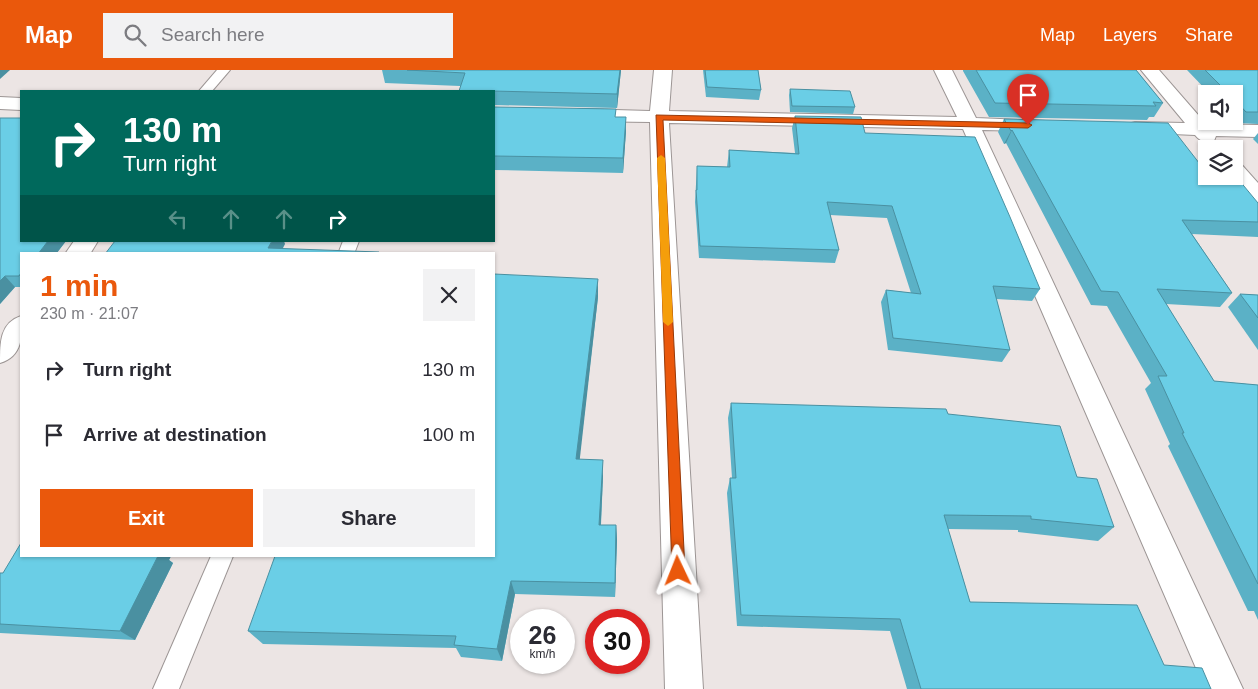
<!DOCTYPE html>
<html lang="en">
<head>
<meta charset="utf-8">
<style>
	body { margin:0; font-family:Arial,sans-serif; background:#f2f2f3; color:#2b2b33; height:100vh; display:flex; flex-direction:column; font-size:19px; white-space:nowrap }
	* { box-sizing:border-box; margin:0 }
	p { font-size:16px; color:#7c7c81 }
	.icon { flex:none; width:28px; height:28px; fill:none; stroke:currentColor; stroke-width:2; stroke-linecap:round; stroke-linejoin:round }
	.map { position:relative; flex:1; overflow:hidden }
	.drawer { position:absolute; left:20px; top:182px; width:475px; height:305px; display:flex; flex-direction:column; background:#fff; border-radius:0px; box-shadow:0 1px 4px #0004 }
	.drawer>* { flex:none }
	.top-card { position:absolute; left:20px; top:20px; width:475px; height:152px; border-radius:0px; box-shadow:0 1px 4px #0004; background:#00695c; color:#fff; overflow:hidden }
	.buttons { position:absolute; left:1198px; top:15px; display:grid; gap:10px }
	.buttons a { display:grid; place-items:center; width:45px; height:45px; border-radius:0px; background:#fff; box-shadow:0 1px 4px #0004; font-size:25px }
	.speed { position:absolute; left:510px; top:539px; display:flex; gap:10px; font-size:25px; font-weight:700; text-align:center }
	.speed>* { display:grid; place-content:center; width:65px; height:65px; border-radius:50%; background:#fff; box-shadow:0 1px 4px #0004; line-height:1 }
	.speed small { font-size:12px; font-weight:400 }
	.speed .limit { border:8px solid #d22; background:#fff; color:#111 }
	.pin { position:absolute; display:grid; place-items:center; width:42px; height:42px; color:#fff; margin:-51px -21px; border-radius:50% 50% 50% 0; rotate:-45deg; box-shadow:0 0 5px #0007 }
	.pin .icon { rotate:45deg }
	.me { position:absolute; width:55px; margin:-28px; rotate:358deg; stroke-linejoin:round; filter:drop-shadow(0 0 4px #0008) }
	.turn { display:flex; align-items:center; gap:18px; height:105px; padding:0 20px; font-size:22px }
	.turn .icon { width:65px; height:65px; stroke-width:2.5 }
	.turn b { display:block; font-size:35px; line-height:42px }
	.lanes { display:flex; align-items:center; height:48px; padding:0 20px; background:#0003; justify-content:center; gap:25px; direction:ltr }
	.lanes .off { opacity:.35 }
	.round { display:grid; place-items:center; flex:none; width:52px; height:52px; border-radius:0px; background:#f2f2f3 }
	.headline { display:flex; align-items:center; justify-content:space-between; height:85px; padding:0 20px }
	h1 { font-size:30px; font-weight:700; line-height:38px; color:#ea580c }
	.cta { display:flex; gap:10px; margin-top:auto; padding:10px 20px }
	.cta a { flex:1; height:58px; border-radius:0px; background:#ea580c; color:#fff; font-size:20px; font-weight:700; line-height:58px; text-align:center }
	.cta a+a { background:#f2f2f3; color:#2b2b33 }
	ul { padding:0; list-style:none }
	li { display:flex; align-items:center; gap:15px; height:65px; padding:0 20px }
	li div { flex:1 }
	li b { display:block; font-size:19px }
	li em { font-style:normal }
	header { display:flex; align-items:center; gap:30px; box-sizing:border-box; height:70px; padding:0 25px; background:#ea580c; color:#fff }
	header strong { font-size:24px }
	nav { display:flex; gap:28px; margin-inline-start:auto; font-size:18px }
	.search { width:350px; height:45px; background:#f2f2f3; display:flex; align-items:center; gap:12px; box-sizing:border-box; padding:0 18px; border-radius:0px; color:#7c7c81; font-size:19px }
	.map>svg:first-child { display:block }
	.lines { fill:none; stroke-linecap:round; stroke-linejoin:round }
	.service-casing { stroke:#9c9594; stroke-width:2 }
	.minor-casing { stroke:#9c9594; stroke-width:2 }
	.service { fill:#fff; fill-rule:evenodd }
	.minor { fill:#fff; fill-rule:evenodd }
	.wall { fill:#5bb1c6 }
	.shaded-wall { fill:#4a90a1 }
	.building { fill:#6acee6; stroke:#4a90a1 }
	.route { fill:#ea580c; stroke:#983908 }
	.slow { fill:#f59e0b }
</style>
</head>
<body>
<header>
<strong>Map</strong>
<div class="search"><svg class="icon" aria-label="search" viewBox="0 0 24 24"><circle cx="10" cy="10" r="6"/><path d="M15 15l6 6"/></svg>Search here</div>
<nav><a>Map</a><a>Layers</a><a>Share</a></nav>
</header>
<div class="map">
<svg width="1258" height="619" viewBox="0 0 1258 619">
	<rect width="100%" height="100%" fill="#ece5e4"/>
	<g class="lines">
		<defs>
			<g id="service">
				<polygon points="217,0 230,0 212,21 199,21"/>
				<polygon points="343,171 359,171 354,184 338,184"/>
				<polygon points="211,486 233,486 179,619 153,619"/>
			</g>
			<g id="minor">
				<polygon points="654,0 672,0 669,41 957,47 934,0 952,0 976,48 1046,51 1049,55 1046,59 1039,61 982,60 1243,619 1205,619 963,59 669,53 703,619 665,619 650,52 580,51 573,49 571,45 573,41 580,39 650,41"/>
				<path d="M1141,0H1159L1206,54L1258,55V67L1216,66L1214,71C1205,73 1201,72 1195,65L1128,62L1125,58L1128,54L1135,52L1185,53Z"/>
				<polygon points="0,27 21,28 21,40 0,39"/>
				<polygon points="1234,92 1241,94 1258,113 1258,133 1250,131 1230,106 1234,106"/>
				<polygon points="74,171 98,171 90,184 65,184"/>
				<path d="M21,246C22,266 23,286 0,293C0,272 0,253 21,246Z"/>
			</g>
		</defs>
		<use href="#service" class="service-casing"/>
		<use href="#minor" class="minor-casing"/>
		<use href="#service" class="service"/>
		<use href="#minor" class="minor"/>
	</g>
	<g class="wall">
		<polygon points="382,0 621,0 617,38 494,35 494,21 460,16 385,13"/>
		<polygon points="703,0 758,0 761,20 759,30 706,27"/>
		<polygon points="963,0 1136,0 1163,33 1154,47 1149,47 1147,50 989,47 963,1"/>
		<polygon points="1187,0 1258,0 1258,54 1238,53 1234,48 1234,24 1210,24"/>
		<polygon points="790,19 855,37 853,44 790,42 789,25"/>
		<polygon points="494,37 616,47 626,61 623,103 494,100"/>
		<polygon points="795,46 865,63 1040,219 1032,231 996,229 1010,280 1002,292 888,280 881,232 886,220 911,223 887,148 830,145 839,180 835,193 699,188 695,132 697,96 727,97 729,80 795,83 792,58"/>
		<polygon points="21,48 21,171 66,171 56,184 21,184 21,217 15,217 0,234"/>
		<polygon points="1004,49 1203,98 1258,133 1258,167 1192,164 1232,223 1220,237 1166,234 1214,311 1258,315 1258,550 1254,541 1248,541 1168,376 1170,374 1145,319 1151,313 1107,236 1091,235 1006,73 1004,74 998,62"/>
		<polygon points="1258,63 1258,74 1253,69"/>
		<polygon points="1240,224 1258,225 1258,280 1228,237"/>
		<polygon points="598,227 579,389 603,406 601,455 616,455 617,470 615,527 515,524 502,591 461,587 456,578 263,574 248,561"/>
		<polygon points="731,333 948,344 1077,407 1114,457 1098,471 1018,462 1018,460 948,459 970,532 1164,595 1211,619 907,619 890,561 737,556 727,423 730,408 732,408 728,348"/>
		<polygon points="21,486 171,486 169,490 173,493 135,570 0,563 0,503 3,503"/>
	</g>
	<g class="shaded-wall">
		<polygon points="0,0 10,0 0,9"/>
		<polygon points="620,0 621,0 617,38 617,24"/>
		<polygon points="626,47 626,61 623,103 623,88"/>
		<polygon points="1012,60 1006,73 1004,74 1011,61"/>
		<polygon points="48,171 66,171 56,184 38,184"/>
		<polygon points="272,171 284,171 285,174 280,184 268,178"/>
		<polygon points="5,206 15,217 0,234 0,211"/>
		<polygon points="598,209 598,227 578,405 576,389"/>
		<polygon points="603,390 603,406 600,470 599,455"/>
		<polygon points="616,455 617,470 615,527 615,513"/>
		<polygon points="158,486 171,486 169,490 173,493 135,570 120,561"/>
		<polygon points="511,511 515,524 502,591 497,579"/>
	</g>
	<g class="building">
		<polygon points="407,0 620,0 617,24 492,21 459,21 465,3"/>
		<polygon points="705,0 758,0 761,20 707,17"/>
		<polygon points="976,0 1136,0 1163,33 1153,32 1156,36 995,33"/>
		<polygon points="1205,0 1258,0 1258,42 1246,42 1234,29 1234,24 1229,24"/>
		<polygon points="790,19 850,21 855,37 792,36"/>
		<polygon points="494,37 616,39 615,47 626,47 623,88 494,86"/>
		<polygon points="795,46 861,47 865,63 975,67 1010,147 1040,219 993,216 1010,280 893,268 886,220 921,224 892,136 827,132 839,180 700,176 696,120 697,120 697,96 730,97 729,80 799,84"/>
		<polygon points="0,48 21,48 21,171 48,171 38,184 21,184 21,203 19,206 5,206 0,211"/>
		<polygon points="1004,49 1168,53 1203,98 1206,98 1206,106 1234,106 1234,104 1258,133 1258,152 1182,150 1232,223 1157,219 1214,311 1258,315 1258,514 1182,363 1184,363 1158,306 1167,306 1118,222 1101,221 1012,60 1011,61"/>
		<polygon points="115,171 272,171 268,178 379,182 379,184 105,184"/>
		<polygon points="494,204 598,209 576,389 603,390 599,455 616,455 615,513 511,511 497,579 454,575 456,566 248,561 275,486 494,486"/>
		<polygon points="1240,224 1258,225 1258,248"/>
		<polygon points="731,333 946,339 948,344 1060,356 1077,407 1097,409 1114,457 1031,449 1031,446 944,445 970,532 1137,535 1164,595 1202,598 1211,619 921,619 900,549 741,545 730,408 736,408"/>
		<polygon points="21,473 21,486 158,486 120,561 0,554 0,503 3,503"/>
	</g>
	<polygon class="route" points="656,45 1028,53 1032,55 1028,58 663,50 685,501 683,505 678,507 674,505 672,501"/>
	<polygon class="slow" points="661,85 665,88 673,252 668,256 663,252 657,88"/>
</svg>
<div class="buttons">
<a><svg class="icon" aria-label="sound" viewBox="0 0 24 24"><path d="M4 9h4l5-4v14l-5-4H4zM17 9q2 3 0 6"/></svg></a>
<a><svg class="icon" aria-label="layers" viewBox="0 0 24 24"><path d="M12 4l9 5-9 5-9-5zM3 14l9 5 9-5"/></svg></a>
</div>
<div class="speed"><div>26<small>km/h</small></div><div class="limit">30</div></div>
<div class="pin" style="left:1028px;top:55px;background:#d93025"><svg class="icon" aria-label="arrive" viewBox="0 0 24 24"><path d="M6 21V4h12l-3 4 3 4H6"/></svg></div>
<svg class="me" style="left:678px;top:501px" viewBox="-20 -20 40 40"><path d="M0-17L14 15 0 8-14 15z" fill="#ea580c" stroke="#fff" stroke-width="4"/></svg>
<div class="top-card">
<div class="turn"><svg class="icon" aria-label="right" viewBox="0 0 24 24"><path d="M7 20v-9h11M14 6l5 5-5 5"/></svg><div><b>130 m</b>Turn right</div></div>
<div class="lanes"><svg class="icon off" aria-label="left" viewBox="0 0 24 24"><path d="M17 20v-9H6M10 6l-5 5 5 5"/></svg><svg class="icon off" aria-label="ahead" viewBox="0 0 24 24"><path d="M12 20V5M6 11l6-6 6 6"/></svg><svg class="icon off" aria-label="ahead" viewBox="0 0 24 24"><path d="M12 20V5M6 11l6-6 6 6"/></svg><svg class="icon" aria-label="right" viewBox="0 0 24 24"><path d="M7 20v-9h11M14 6l5 5-5 5"/></svg></div>
</div>
<section class="drawer">
<div class="headline"><div><h1>1 min</h1><p>230 m · 21:07</p></div><a class="round"><svg class="icon" aria-label="close" viewBox="0 0 24 24"><path d="M6 6l12 12M18 6L6 18"/></svg></a></div>
<ul>
<li><svg class="icon" aria-label="right" viewBox="0 0 24 24"><path d="M7 20v-9h11M14 6l5 5-5 5"/></svg><div><b>Turn right</b></div><em>130 m</em></li>
<li><svg class="icon" aria-label="arrive" viewBox="0 0 24 24"><path d="M6 21V4h12l-3 4 3 4H6"/></svg><div><b>Arrive at destination</b></div><em>100 m</em></li>
</ul>
<div class="cta"><a>Exit</a><a>Share</a></div>
</section>
</div>
</body>
</html>
